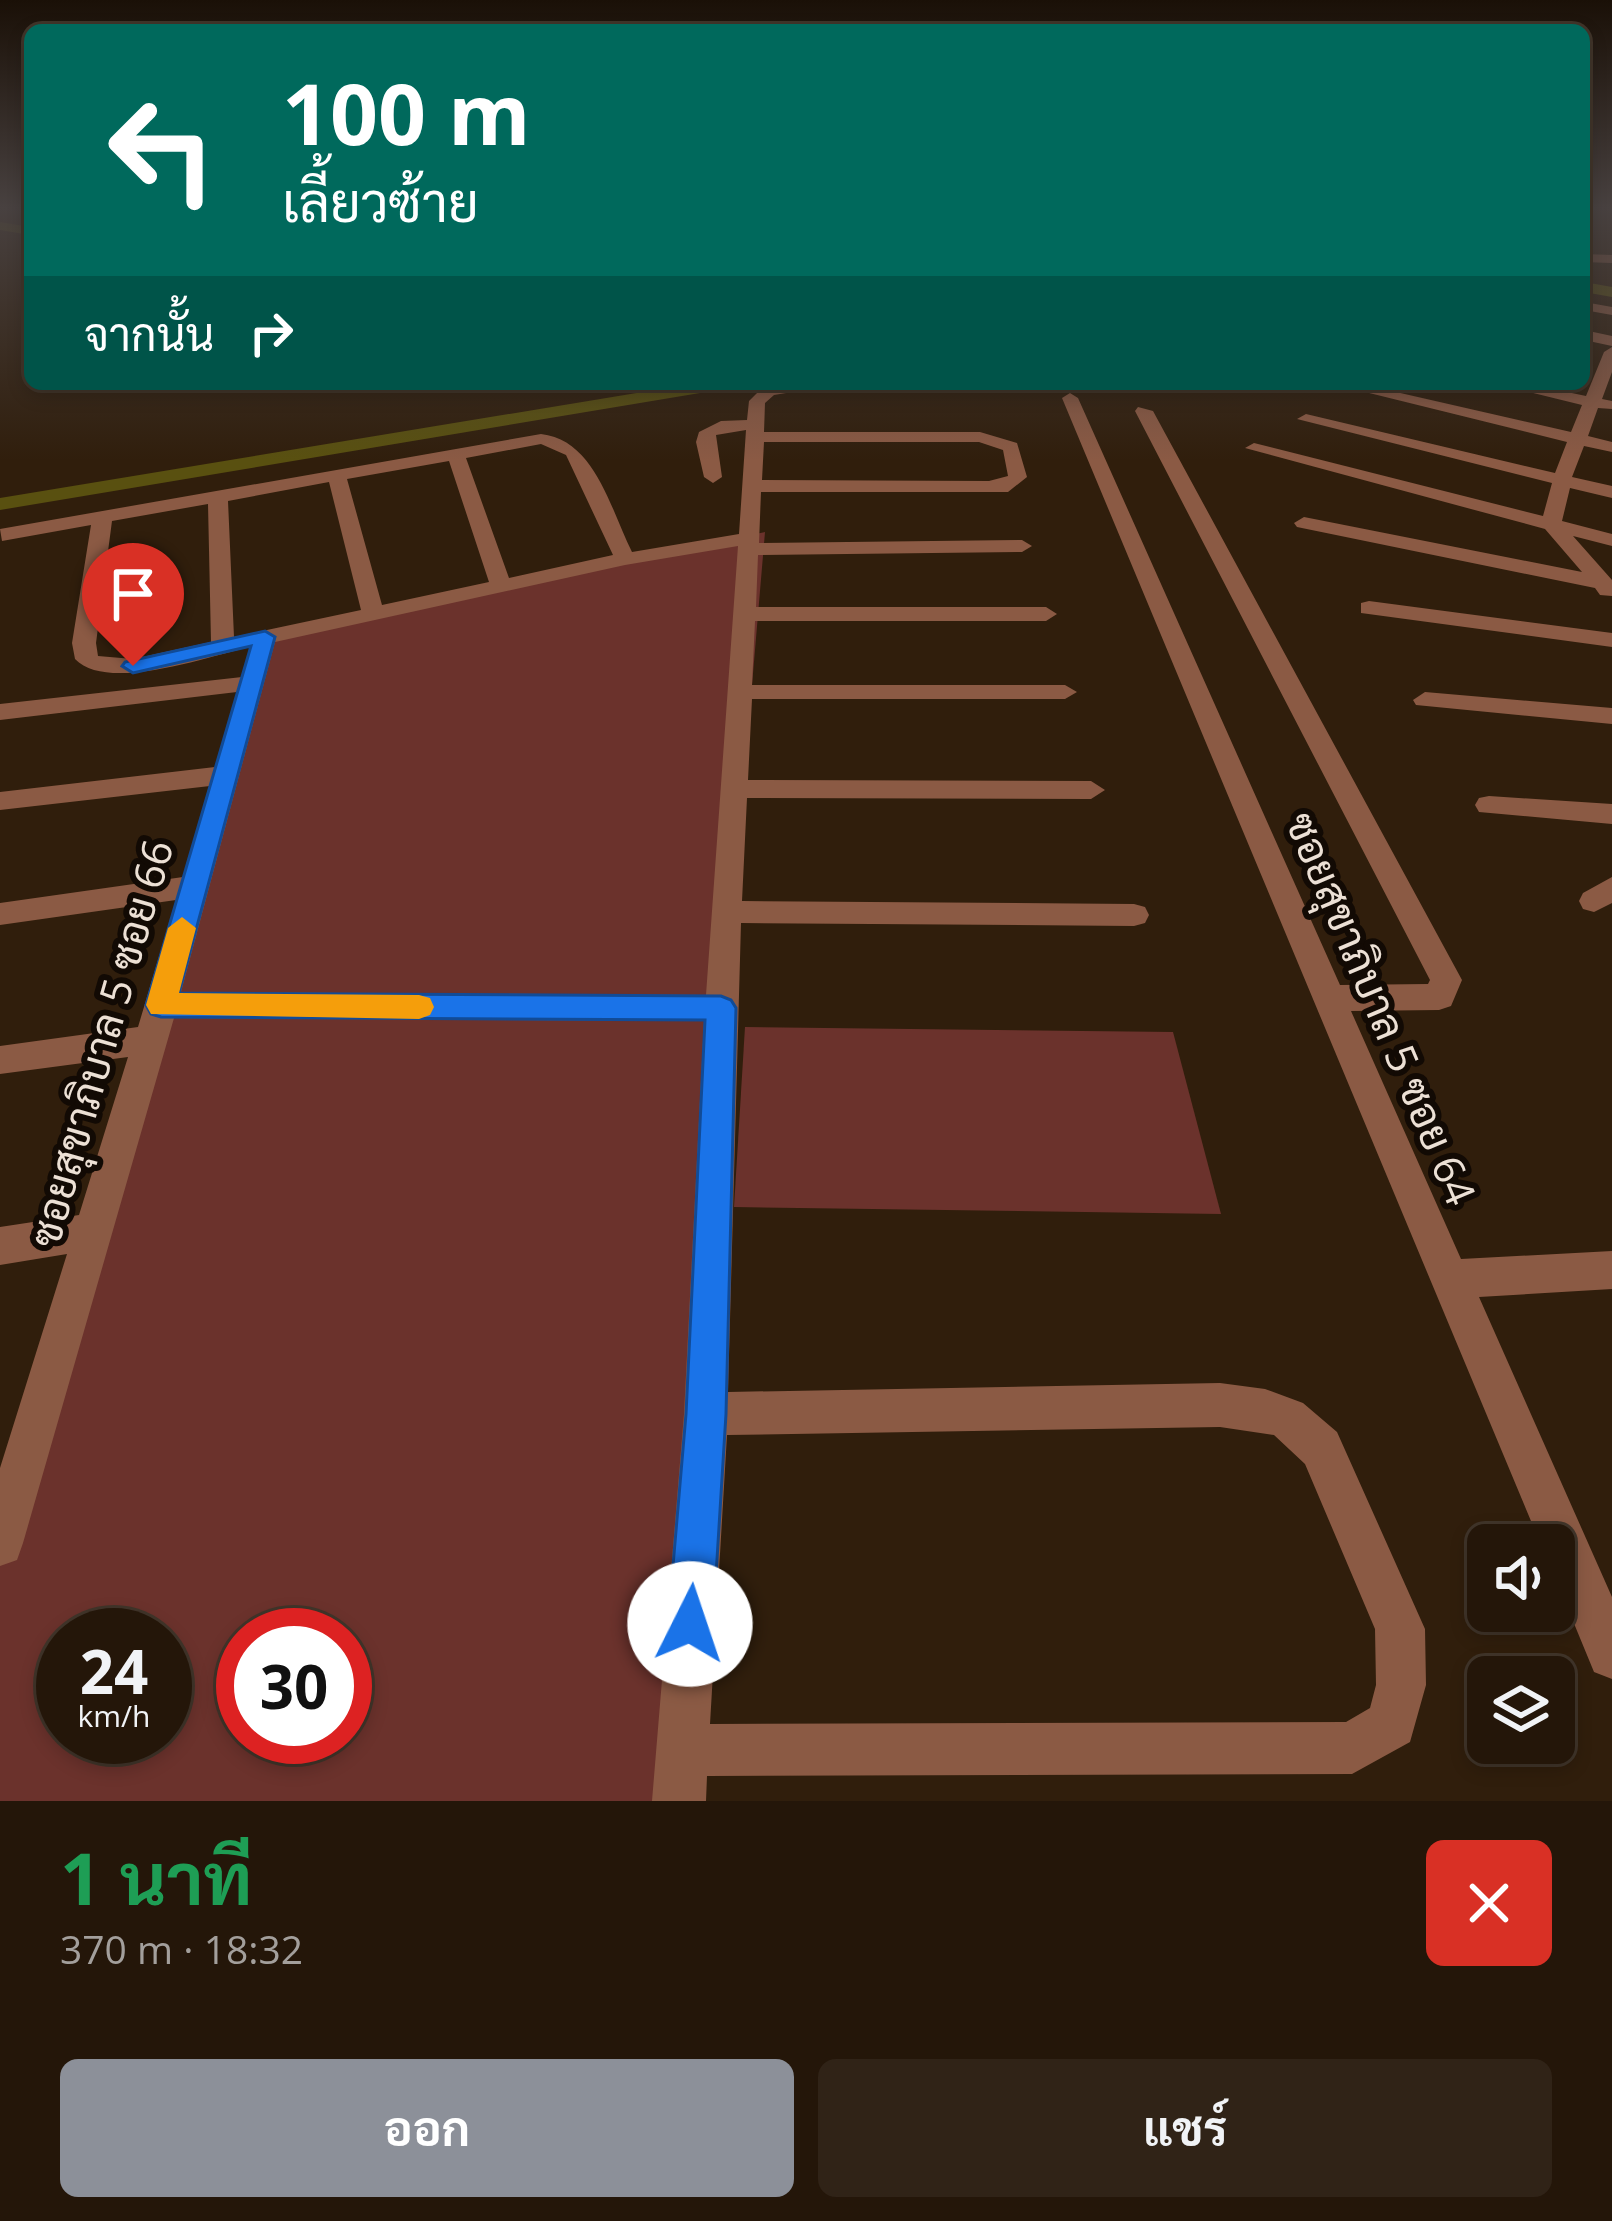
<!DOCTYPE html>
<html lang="th">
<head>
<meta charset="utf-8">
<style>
	body { margin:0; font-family:"Open Sans",Sarabun,sans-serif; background:#302317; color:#f1f3f6; height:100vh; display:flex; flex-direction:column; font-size:45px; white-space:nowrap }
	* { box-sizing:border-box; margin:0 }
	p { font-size:39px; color:#a39f9c }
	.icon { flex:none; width:66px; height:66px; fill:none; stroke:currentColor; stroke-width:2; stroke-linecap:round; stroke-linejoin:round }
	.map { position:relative; height:1801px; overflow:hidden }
	.details { display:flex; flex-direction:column; background:#241609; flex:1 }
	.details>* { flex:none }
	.guide { position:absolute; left:24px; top:24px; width:1566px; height:366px; border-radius:18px; box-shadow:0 6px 18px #0003,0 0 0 3px #41352a; background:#00695c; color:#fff; overflow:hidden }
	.fabs { position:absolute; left:1467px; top:1524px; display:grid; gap:24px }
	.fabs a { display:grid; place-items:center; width:108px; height:108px; border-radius:18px; background:#241609; box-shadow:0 6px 18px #0003,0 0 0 3px #41352a; font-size:60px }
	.speed { position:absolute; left:36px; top:1608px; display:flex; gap:24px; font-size:60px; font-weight:700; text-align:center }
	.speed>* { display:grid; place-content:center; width:156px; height:156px; border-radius:50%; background:#241609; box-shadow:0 6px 18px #0003,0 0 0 3px #41352a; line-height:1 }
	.speed small { font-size:30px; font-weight:400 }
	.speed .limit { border:18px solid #d22; background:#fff; color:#111 }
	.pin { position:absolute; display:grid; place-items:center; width:102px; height:102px; color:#fff; margin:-123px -51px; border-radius:50% 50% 50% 0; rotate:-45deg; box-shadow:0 0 12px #0007 }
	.pin .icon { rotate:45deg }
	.me { position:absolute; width:132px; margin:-66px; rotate:4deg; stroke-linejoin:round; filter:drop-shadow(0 0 9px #0008) }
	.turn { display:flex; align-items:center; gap:42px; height:252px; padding:0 60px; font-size:54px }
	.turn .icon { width:156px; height:156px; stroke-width:2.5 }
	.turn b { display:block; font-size:84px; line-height:102px }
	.then { display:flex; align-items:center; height:114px; padding:0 60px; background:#0003; gap:24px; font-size:45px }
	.round { display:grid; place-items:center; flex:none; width:126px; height:126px; border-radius:18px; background:#302317 }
	.summary { display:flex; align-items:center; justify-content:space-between; height:204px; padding:0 60px }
	h1 { font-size:72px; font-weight:700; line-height:90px; color:#1e9e55 }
	.cta { display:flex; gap:24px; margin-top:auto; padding:24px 60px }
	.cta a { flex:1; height:138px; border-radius:18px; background:#8c9099; color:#fff; font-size:48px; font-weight:700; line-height:138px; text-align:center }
	.cta a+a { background:#302317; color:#f1f3f6 }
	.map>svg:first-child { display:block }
	.green { fill:#6b322c; fill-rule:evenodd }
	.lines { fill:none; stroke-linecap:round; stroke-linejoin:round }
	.canal { fill:#595010; fill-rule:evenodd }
	.minor { fill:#8b5a44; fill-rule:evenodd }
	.route { fill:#1a73e8; stroke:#114b97; stroke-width:3 }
	.slow { fill:#f59e0b }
	.labels { text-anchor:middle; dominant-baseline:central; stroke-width:12; stroke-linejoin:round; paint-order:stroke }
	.street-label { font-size:42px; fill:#ece0d5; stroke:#120a04 }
</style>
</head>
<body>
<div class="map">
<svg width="1612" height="1801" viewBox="0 0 1612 1801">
	<rect width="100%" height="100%" fill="#301e0c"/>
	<g class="green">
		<path d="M765,532L725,1004L683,1801H0V1558L270,637ZM63,1635H165V1737H63ZM243,1635H345V1737H243Z"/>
		<polygon points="745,1027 1173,1032 1221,1214 734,1207"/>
	</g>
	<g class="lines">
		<g class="canal">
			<polygon points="0,222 30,227 30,235 0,230"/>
			<polygon points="1584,282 1612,287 1612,297 1584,292"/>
			<polygon points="691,384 733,384 724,389 0,510 0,498"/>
		</g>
		<g class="minor">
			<polygon points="1584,254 1612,255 1612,263 1584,262"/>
			<polygon points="1584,302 1612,307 1612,315 1584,310"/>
			<polygon points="1584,330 1612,336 1612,346 1584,340"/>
			<polygon points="1612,347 1612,372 1602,399 1612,401 1612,409 1598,408 1588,436 1612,442 1612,452 1584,446 1572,477 1612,486 1612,498 1570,488 1562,521 1612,534 1612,546 1573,536 1612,580 1612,596 1600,595 1595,588 1297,527 1294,523 1304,517 1582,572 1545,529 1245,448 1254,443 1543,516 1552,483 1297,419 1306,414 1555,473 1567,442 1353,389 1361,384 1571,432 1582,405 1497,384 1529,384 1586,396 1604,352"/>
			<path d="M841,384L774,395L765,403L764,432H980L1017,443L1027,477L1008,492H761L759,543L1022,540L1032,546L1022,552L758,555L756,607H1046L1057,614L1046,621H755L752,685H1065L1077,692L1065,699H752L748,780L1091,781L1105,790L1091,799L747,798L742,901L1134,904L1145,907L1149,915L1145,923L1134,926L741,923L728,1392L1220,1383L1265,1389L1303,1403L1337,1432L1425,1629L1426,1685L1410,1742L1352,1774L707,1776L706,1801H652L684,1414L704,1021L174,1018L23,1543L17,1560L0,1566V1468L67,1254L0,1265V1227L79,1215L128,1057L0,1074V1046L138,1027L176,900L0,925V903L183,877L210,786L0,810V792L215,767L237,692L0,720V704L242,677L250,647C209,656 107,693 75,659L72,643L91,525L2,541L0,529L541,434C595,440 610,508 632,552L739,534L746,430L716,435L722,477L713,483L704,477L696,442L699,432L721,421L747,420L749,401L763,387ZM764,442H979L1003,450L1008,476L989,481L762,480ZM541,444L566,455L613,555L509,578L466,458ZM449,461L489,582L382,605L347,479ZM329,482L361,610L234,637L228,501ZM208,504L211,642L133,659L98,656L96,643L112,521ZM738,546L706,995L181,992L275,642L625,565ZM1220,1427L1274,1435L1305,1464L1375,1629L1376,1685L1370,1708L1346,1722L710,1724L727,1435Z"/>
			<polygon points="1070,393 1078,398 1340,985 1428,984 1430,980 1135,411 1138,407 1153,411 1462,980 1451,1006 1439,1010 1351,1011 1461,1259 1612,1251 1612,1289 1479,1297 1612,1597 1612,1679 1594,1672 1554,1575 1554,1545 1541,1545 1062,398"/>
			<polygon points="1369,601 1612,633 1612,647 1361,613 1361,603"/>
			<polygon points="1425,692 1612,708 1612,724 1416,705 1413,700"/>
			<polygon points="1489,796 1612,804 1612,824 1479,812 1475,805 1479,798"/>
			<polygon points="1612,877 1612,903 1594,912 1583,909 1579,901 1583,893"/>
		</g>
	</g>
	<linearGradient id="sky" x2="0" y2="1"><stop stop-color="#1a1007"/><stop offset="0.45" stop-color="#484140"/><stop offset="1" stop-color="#484140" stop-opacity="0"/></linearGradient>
	<rect width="1612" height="461" fill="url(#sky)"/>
	<polygon class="route" points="265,631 275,637 179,993 721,996 731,1000 736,1008 726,1414 713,1624 706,1640 690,1646 675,1640 668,1624 686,1414 705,1020 161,1017 151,1014 146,1005 251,646 133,673 122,666 125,662"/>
	<polygon class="slow" points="182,917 196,928 179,993 419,995 430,998 434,1007 430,1015 419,1019 151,1014 146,1005 168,928"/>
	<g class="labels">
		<g class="street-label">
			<text transform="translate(1382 1008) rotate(67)">ซอยสุขาภิบาล 5 ซอย 64</text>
			<text transform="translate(100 1043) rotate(-74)">ซอยสุขาภิบาล 5 ซอย 66</text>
		</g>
	</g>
</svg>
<div class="fabs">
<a><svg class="icon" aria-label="sound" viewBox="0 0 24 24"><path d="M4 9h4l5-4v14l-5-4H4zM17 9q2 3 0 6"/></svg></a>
<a><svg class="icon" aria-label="layers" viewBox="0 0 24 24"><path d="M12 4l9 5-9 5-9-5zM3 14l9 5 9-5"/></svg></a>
</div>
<div class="speed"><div>24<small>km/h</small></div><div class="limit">30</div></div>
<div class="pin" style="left:133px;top:666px;background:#d93025"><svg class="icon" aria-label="arrive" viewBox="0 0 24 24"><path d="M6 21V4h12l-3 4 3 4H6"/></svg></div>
<svg class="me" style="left:690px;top:1624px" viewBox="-20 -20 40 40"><circle r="19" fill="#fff"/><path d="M0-13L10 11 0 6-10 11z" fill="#1a73e8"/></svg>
<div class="guide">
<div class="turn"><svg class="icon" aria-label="left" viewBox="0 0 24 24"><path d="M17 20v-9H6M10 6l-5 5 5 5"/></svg><div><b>100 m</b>เลี้ยวซ้าย</div></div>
<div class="then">จากนั้น<svg class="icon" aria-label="right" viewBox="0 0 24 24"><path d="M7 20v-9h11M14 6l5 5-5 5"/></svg></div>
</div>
</div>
<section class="details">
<div class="summary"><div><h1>1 นาที</h1><p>370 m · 18:32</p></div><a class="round" style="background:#d93025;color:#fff"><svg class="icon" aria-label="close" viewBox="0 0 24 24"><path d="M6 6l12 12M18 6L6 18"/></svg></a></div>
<div class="cta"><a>ออก</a><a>แชร์</a></div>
</section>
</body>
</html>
